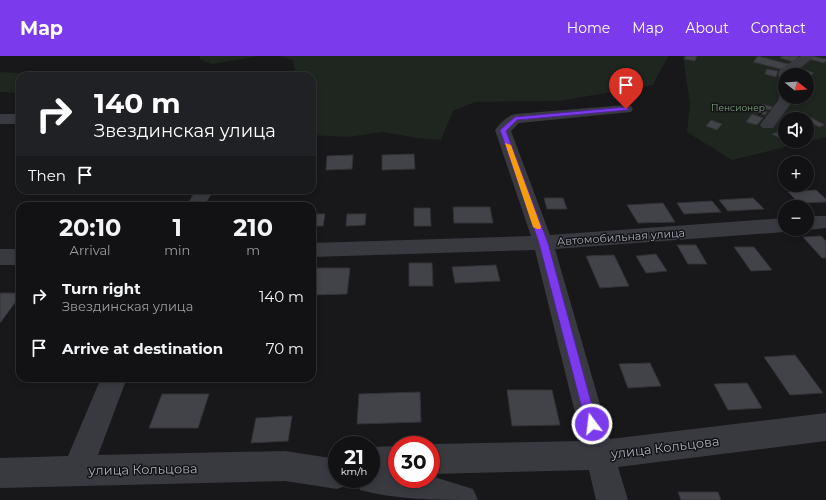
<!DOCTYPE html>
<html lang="en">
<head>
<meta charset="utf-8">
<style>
	body { margin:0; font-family:Montserrat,sans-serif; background:#1b1b1d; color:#f1f3f6; height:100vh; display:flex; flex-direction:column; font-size:15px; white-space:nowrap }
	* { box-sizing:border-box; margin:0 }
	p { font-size:13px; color:#9c9ea0 }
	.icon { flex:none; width:22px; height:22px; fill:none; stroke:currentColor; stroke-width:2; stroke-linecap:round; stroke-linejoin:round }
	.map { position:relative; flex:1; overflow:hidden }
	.side { position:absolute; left:16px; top:146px; width:300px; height:180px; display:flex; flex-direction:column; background:#121214; border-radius:12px; box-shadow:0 2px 6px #0003,0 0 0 1px #313234 }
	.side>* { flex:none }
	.banner { position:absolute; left:16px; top:16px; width:300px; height:122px; border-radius:12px; box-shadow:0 2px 6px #0003,0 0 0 1px #313234; background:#202124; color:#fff; overflow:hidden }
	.needle { width:26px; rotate:107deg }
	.tools { position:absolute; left:778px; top:12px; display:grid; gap:8px }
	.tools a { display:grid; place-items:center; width:36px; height:36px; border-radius:50%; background:#121214; box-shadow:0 2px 6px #0003,0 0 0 1px #313234; font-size:20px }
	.speed { position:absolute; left:328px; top:380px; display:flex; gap:8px; font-size:20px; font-weight:700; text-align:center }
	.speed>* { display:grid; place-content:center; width:52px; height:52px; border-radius:50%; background:#121214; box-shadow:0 2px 6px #0003,0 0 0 1px #313234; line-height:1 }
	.speed small { font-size:10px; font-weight:400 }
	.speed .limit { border:6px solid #d22; background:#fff; color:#111 }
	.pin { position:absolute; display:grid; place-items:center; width:34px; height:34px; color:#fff; margin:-41px -17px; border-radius:50% 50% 50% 0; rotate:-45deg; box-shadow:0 0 4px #0007 }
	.pin .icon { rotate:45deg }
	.me { position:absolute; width:44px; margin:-22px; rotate:345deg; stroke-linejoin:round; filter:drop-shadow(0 0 3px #0008) }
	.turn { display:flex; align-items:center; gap:14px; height:84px; padding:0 12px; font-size:18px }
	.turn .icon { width:52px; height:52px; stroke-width:2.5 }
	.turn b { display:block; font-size:28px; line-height:34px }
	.then { display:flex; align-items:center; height:38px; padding:0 12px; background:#0003; gap:8px; font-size:15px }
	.eta { display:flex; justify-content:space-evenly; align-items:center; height:68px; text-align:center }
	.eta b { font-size:24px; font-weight:700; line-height:28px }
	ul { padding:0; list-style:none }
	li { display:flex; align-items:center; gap:12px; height:52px; padding:0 12px }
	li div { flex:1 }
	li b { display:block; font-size:15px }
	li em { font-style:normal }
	header { display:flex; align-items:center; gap:24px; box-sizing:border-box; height:56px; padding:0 20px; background:#7c3aed; color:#fff }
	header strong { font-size:19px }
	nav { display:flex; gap:22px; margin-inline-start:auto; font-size:14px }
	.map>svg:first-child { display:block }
	.green { fill:#1e261f; fill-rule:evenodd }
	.building { fill:#424348; stroke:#323237 }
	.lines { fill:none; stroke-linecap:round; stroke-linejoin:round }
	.minor { fill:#393a40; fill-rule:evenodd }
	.route { fill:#7c3aed; stroke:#51269a }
	.slow { fill:#f59e0b }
	.labels { text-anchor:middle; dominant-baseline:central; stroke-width:3; stroke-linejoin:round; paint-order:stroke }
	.far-park-label { font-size:9px; fill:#80a682; stroke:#131316 }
	.street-label { font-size:11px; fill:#aaafbb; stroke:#131316 }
	.near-street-label { font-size:13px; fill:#aaafbb; stroke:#131316 }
</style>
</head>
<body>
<header>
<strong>Map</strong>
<nav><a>Home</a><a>Map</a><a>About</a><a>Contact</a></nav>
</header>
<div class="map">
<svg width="826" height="444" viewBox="0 0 826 444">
	<rect width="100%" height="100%" fill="#18181b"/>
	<g class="green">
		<polygon points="199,0 259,0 212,8 201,4"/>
		<polygon points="279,0 668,0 653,29 559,45 475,46 453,55 441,84 417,82 383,76 347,81 312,79 312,20 289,20 295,14 293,4"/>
		<path d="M683,0H826V81L732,104L687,76L690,48ZM785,19H807V41H785ZM785,63H807V85H785Z"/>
		<polygon points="0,16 52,19 20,20 20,37 0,36"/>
	</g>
	<g class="building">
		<polygon points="686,0 697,0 695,5 684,3"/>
		<polygon points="758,0 788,8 784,14 753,6"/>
		<polygon points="782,0 799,0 794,6 780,2"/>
		<polygon points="812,0 826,3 826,5 824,7 809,3"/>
		<polygon points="800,12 814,17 809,20 795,15"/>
		<polygon points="767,13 778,15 776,21 765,18"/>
		<polygon points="762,48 773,51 770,54 759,51"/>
		<polygon points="756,53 767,56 765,59 753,56"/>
		<polygon points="752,58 763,62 757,69 746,66"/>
		<polygon points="808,60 825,69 819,71 802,62"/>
		<polygon points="711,64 722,68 717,74 706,70"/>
		<polygon points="785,73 785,85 772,78"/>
		<polygon points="414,98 415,113 382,114 382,99"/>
		<polygon points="353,99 352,113 326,114 327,100"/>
		<polygon points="816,134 826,143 826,146 799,147 788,136"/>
		<polygon points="544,142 563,142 567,153 547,153"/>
		<polygon points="753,142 764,153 728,155 719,144"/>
		<polygon points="712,145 721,156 684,158 677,147"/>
		<polygon points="663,147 675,166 638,167 627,149"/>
		<polygon points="453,151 490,151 493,167 454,167"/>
		<polygon points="414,152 430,152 431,170 414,170"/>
		<polygon points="312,158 325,158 323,170 312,170"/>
		<polygon points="347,158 366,158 365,169 346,170"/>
		<polygon points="821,180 826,185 826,202 822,202 803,181"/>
		<polygon points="677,189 696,189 707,208 688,208"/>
		<polygon points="734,191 754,191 772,214 751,215"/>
		<polygon points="656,198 667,215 646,217 636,200"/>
		<polygon points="614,199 629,230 600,232 586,200"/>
		<polygon points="409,207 432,207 433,230 409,230"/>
		<polygon points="496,209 500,225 455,227 452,211"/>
		<polygon points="312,212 350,212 347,238 312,239"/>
		<polygon points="0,237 20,237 20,240 0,267"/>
		<polygon points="795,299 823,337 790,339 764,301"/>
		<polygon points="650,307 661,330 628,332 619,308"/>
		<polygon points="747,327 762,352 728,354 714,328"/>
		<polygon points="507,334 552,334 560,369 512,370"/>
		<polygon points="420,336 421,366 357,368 359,338"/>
		<polygon points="162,338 209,338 198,372 149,372"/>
		<polygon points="292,360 288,385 251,387 256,362"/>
		<polygon points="678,436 718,436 721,444 681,444"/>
	</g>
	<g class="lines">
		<g class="minor">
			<polygon points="801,0 815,0 792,19 785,19 785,23 780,22 778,19 780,13"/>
			<polygon points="785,37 785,41 792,41 792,46 773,72 763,72 760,69 778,45 780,38"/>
			<path d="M626,49L631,50L633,53L631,56L519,67L511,75L550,179L785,162V173H792L785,176L555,193L610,383L826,357V385L618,411L628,444H596L589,414L431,418V389H429L431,388L582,385L535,194L312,201V187L531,180L495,74C500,67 507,60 515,58Z"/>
			<rect x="0" y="58" width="20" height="10"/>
			<polygon points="196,134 214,134 204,150 186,150"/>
			<polygon points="807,160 826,160 826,172 807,174 805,173 807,173"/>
			<rect x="0" y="193" width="20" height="16"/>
			<polygon points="101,322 127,322 98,399 285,395 337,403 337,423 350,423 348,429 337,433 285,425 0,432 0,402 68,400"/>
			<path d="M397,390V423H431V420L473,433L478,444C439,444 396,444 360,434L356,423H371V391Z"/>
		</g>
	</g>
	<polygon class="route" points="626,51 629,53 628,54 517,64 506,75 548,187 597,368 596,372 592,374 587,372 586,368 539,187 500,74 515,61"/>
	<polygon class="slow" points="505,87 511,89 541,171 540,173 537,173 533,171"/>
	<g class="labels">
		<g class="far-park-label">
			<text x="738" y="51">Пенсионер</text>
		</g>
		<g class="street-label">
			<text transform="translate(621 181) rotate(-4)">Автомобильная улица</text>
		</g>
		<g class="near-street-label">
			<text transform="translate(665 391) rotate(-7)">улица Кольцова</text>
			<text transform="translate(143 413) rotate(-1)">улица Кольцова</text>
		</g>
	</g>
</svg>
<div class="tools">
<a><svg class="needle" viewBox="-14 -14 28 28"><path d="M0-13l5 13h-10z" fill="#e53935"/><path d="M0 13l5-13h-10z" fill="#9c9ea0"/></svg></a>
<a><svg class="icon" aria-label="sound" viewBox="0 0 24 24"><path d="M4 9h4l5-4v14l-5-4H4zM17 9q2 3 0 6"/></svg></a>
<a>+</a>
<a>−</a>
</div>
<div class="speed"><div>21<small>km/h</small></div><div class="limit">30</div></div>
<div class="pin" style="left:626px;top:53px;background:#d93025"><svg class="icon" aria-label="arrive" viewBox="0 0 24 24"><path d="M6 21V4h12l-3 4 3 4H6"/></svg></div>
<svg class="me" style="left:592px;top:368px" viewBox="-20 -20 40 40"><circle r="17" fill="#7c3aed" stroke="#fff" stroke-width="3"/><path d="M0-11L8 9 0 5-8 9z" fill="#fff"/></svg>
<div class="banner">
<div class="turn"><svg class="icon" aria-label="right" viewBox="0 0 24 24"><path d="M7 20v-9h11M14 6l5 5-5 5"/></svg><div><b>140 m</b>Звездинская улица</div></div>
<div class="then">Then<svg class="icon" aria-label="arrive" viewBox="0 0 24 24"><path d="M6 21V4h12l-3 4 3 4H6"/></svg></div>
</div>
<section class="side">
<div class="eta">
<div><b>20:10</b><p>Arrival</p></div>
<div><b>1</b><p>min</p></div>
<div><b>210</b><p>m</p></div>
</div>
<ul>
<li><svg class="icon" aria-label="right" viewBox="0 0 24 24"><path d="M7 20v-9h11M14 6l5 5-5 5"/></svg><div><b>Turn right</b><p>Звездинская улица</p></div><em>140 m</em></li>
<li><svg class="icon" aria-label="arrive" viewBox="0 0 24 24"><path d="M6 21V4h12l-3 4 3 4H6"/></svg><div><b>Arrive at destination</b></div><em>70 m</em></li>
</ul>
</section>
</div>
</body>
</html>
